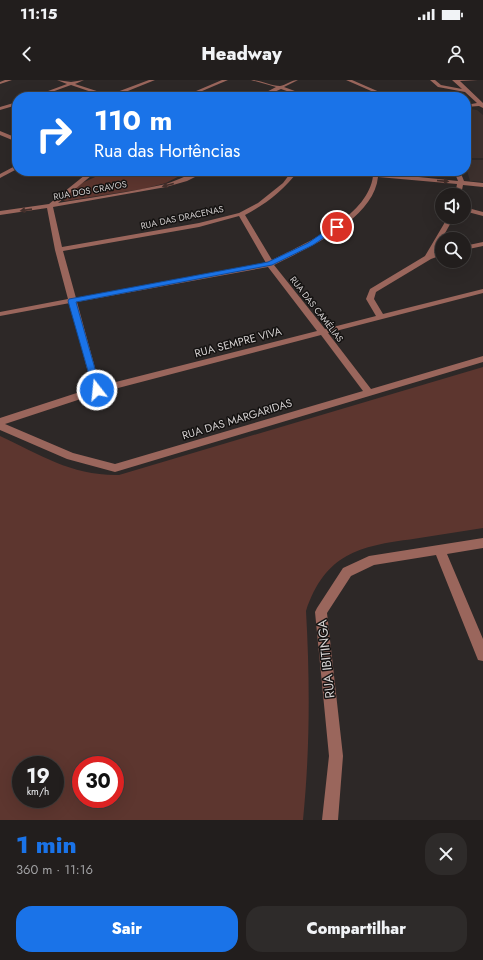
<!DOCTYPE html>
<html lang="pt">
<head>
<meta charset="utf-8">
<style>
	body { margin:0; font-family:Jost,sans-serif; background:#2e2b2a; color:#f1f3f6; height:100vh; display:flex; flex-direction:column; font-size:15px; white-space:nowrap }
	* { box-sizing:border-box; margin:0 }
	p { font-size:13px; color:#a2a2a4 }
	.icon { flex:none; width:22px; height:22px; fill:none; stroke:currentColor; stroke-width:2; stroke-linecap:round; stroke-linejoin:round }
	.map { position:relative; height:740px; overflow:hidden }
	.details { display:flex; flex-direction:column; background:#221e1d; flex:1 }
	.details>* { flex:none }
	.hud { position:absolute; left:12px; top:12px; width:459px; height:84px; border-radius:16px; box-shadow:0 4px 16px #0002,0 0 0 1px #3f3c3b; background:#1a73e8; color:#fff; overflow:hidden }
	.fabs { position:absolute; left:435px; top:108px; display:grid; gap:8px }
	.fabs a { display:grid; place-items:center; width:36px; height:36px; border-radius:50%; background:#221e1d; box-shadow:0 4px 16px #0002,0 0 0 1px #3f3c3b; font-size:20px }
	.speed { position:absolute; left:12px; top:676px; display:flex; gap:8px; font-size:20px; font-weight:700; text-align:center }
	.speed>* { display:grid; place-content:center; width:52px; height:52px; border-radius:50%; background:#221e1d; box-shadow:0 4px 16px #0002,0 0 0 1px #3f3c3b; line-height:1 }
	.speed small { font-size:10px; font-weight:400 }
	.speed .limit { border:6px solid #d22; background:#fff; color:#111 }
	.pin { position:absolute; display:grid; place-items:center; width:34px; height:34px; color:#fff; margin:-17px; border:2px solid #fff; border-radius:50%; box-shadow:0 1px 4px #0007 }
	.me { position:absolute; width:44px; margin:-22px; rotate:344deg; stroke-linejoin:round; filter:drop-shadow(0 0 3px #0008) }
	.turn { display:flex; align-items:center; gap:14px; height:84px; padding:0 16px; font-size:18px }
	.turn .icon { width:52px; height:52px; stroke-width:2.5 }
	.turn b { display:block; font-size:28px; line-height:34px }
	.round { display:grid; place-items:center; flex:none; width:42px; height:42px; border-radius:16px; background:#2e2b2a }
	.summary { display:flex; align-items:center; justify-content:space-between; height:68px; padding:0 16px }
	h1 { font-size:24px; font-weight:800; line-height:30px; color:#1a73e8 }
	.button { display:flex; gap:8px; margin-top:auto; padding:8px 16px }
	.button a { flex:1; height:46px; border-radius:16px; background:#1a73e8; color:#fff; font-size:16px; font-weight:800; line-height:46px; text-align:center }
	.button a+a { background:#2e2b2a; color:#f1f3f6 }
	.status { display:flex; justify-content:space-between; align-items:center; height:28px; padding:0 20px; background:#221e1d; direction:ltr }
	.status svg { height:11px; fill:currentColor }
	header { display:flex; justify-content:space-between; align-items:center; height:52px; padding:0 16px; background:#221e1d; font-size:18px; font-weight:800 }
	.map>svg:first-child { display:block }
	.built { fill:#3c302d }
	.green { fill:#5d362f; fill-rule:evenodd }
	.lines { fill:none; stroke-linecap:round; stroke-linejoin:round }
	.minor { fill:#9a665c; fill-rule:evenodd }
	.oneway { fill:#432f2b }
	.route { fill:#1a73e8; stroke:#114b97 }
	.labels { text-anchor:middle; dominant-baseline:central; stroke-width:3; stroke-linejoin:round; paint-order:stroke }
	.far-street-label { font-size:9px; fill:#d5d1d1; stroke:#141211 }
	.street-label { font-size:11px; fill:#d5d1d1; stroke:#141211 }
	.near-street-label { font-size:13px; fill:#d5d1d1; stroke:#141211 }
</style>
</head>
<body>
<div class="status"><b>11:15</b><svg viewBox="0 0 49 12"><path d="M0 12V9h3v3zM5 12V6h3v6zM10 12V3h3v9zM15 12V0h3v12zM26 1h20v11H26zM47 4h2v5h-2z"/></svg></div>
<header><svg class="icon" aria-label="back" viewBox="0 0 24 24"><path d="M15 5l-7 7 7 7"/></svg>Headway<svg class="icon" aria-label="person" viewBox="0 0 24 24"><circle cx="12" cy="8" r="4"/><path d="M4 21q1-7 8-7t8 7"/></svg></header>
<div class="map">
<svg width="483" height="740" viewBox="0 0 483 740">
	<rect width="100%" height="100%" fill="#2d2827"/>
	<g class="built">
		<polygon points="470,29 477,30 483,35 483,78 466,78 466,30"/>
		<polygon points="466,80 483,80 483,102 470,101 466,87"/>
	</g>
	<g class="green">
		<polygon points="108,91 189,91 166,103 143,109 65,121 63,120 80,104"/>
		<path d="M483,287V448C460,452 436,455 413,459C359,466 325,474 306,531C310,601 310,670 303,740H0V356C41,375 72,396 119,395ZM21,685H55V719H21ZM81,685H115V719H81Z"/>
	</g>
	<g class="lines">
		<g class="minor">
			<polygon points="5,0 12,0 0,4 0,2"/>
			<polygon points="57,0 71,2 84,0 75,4 109,15 149,0 155,0 113,17 106,17 71,5 38,17 32,17 67,4"/>
			<polygon points="222,0 228,0 188,17 182,17"/>
			<path d="M251,0C261,0 271,6 280,6C286,5 291,0 298,0L284,7L311,17H304L281,9L263,17H257L276,7Z"/>
			<polygon points="346,0 352,0 391,17 385,17"/>
			<polygon points="430,0 435,0 441,5 462,9 452,0 478,0 460,1 483,23 483,28 479,26 466,27 466,25 477,23 465,12 438,7"/>
			<polygon points="17,22 17,25 0,30 0,27"/>
			<polygon points="0,51 17,58 17,62 0,55"/>
			<polygon points="17,85 17,89 0,98 0,94"/>
			<path d="M90,91H97L58,123C94,117 131,112 166,104C179,100 193,91 207,91L187,101L166,107L53,127L62,167L199,143L239,133L258,123L283,103L292,91H298C284,110 266,124 245,135L272,180C304,164 368,137 373,96L339,93L336,91L373,93V91H379V93L458,101L454,91H460L464,101L483,103V107L463,105L461,115H455L457,104L378,97C374,139 308,168 274,185L325,249L376,236L366,219L370,209L425,176L448,137H454L434,173L442,171V175L431,179L376,212L374,219L383,234L483,209V213L328,253L371,309L483,276V282L115,392L67,379L0,350V338L92,308L70,223L0,236V232L68,219L55,170L47,128L0,135V131L49,124ZM239,136L266,183L76,218L63,171L199,147ZM268,187L317,251L100,306L77,222ZM321,255L363,311L115,384L73,373L5,344L99,313Z"/>
			<polygon points="464,127 483,132 483,136 464,131"/>
			<polygon points="483,162 483,166 464,170 464,166"/>
			<polygon points="483,458 483,468 447,474 483,559 483,581 478,580 436,475 374,485 351,496 327,533 343,676 338,740 322,740 329,676 315,532 317,528 343,488 369,476"/>
		</g>
	</g>
	<defs><path id="oneway-solid" d="M-6-.8H1V-3.2L6.5 0L1 3.2V.8H-6Z"/></defs>
	<g class="oneway">
		<use href="#oneway-solid" transform="translate(443 101) rotate(5)"/>
		<use href="#oneway-solid" transform="translate(168 105) rotate(165)"/>
		<use href="#oneway-solid" transform="translate(26 130) rotate(172)"/>
	</g>
	<polygon class="route" points="334,145 340,147 313,165 272,185 76,222 101,310 97,313 94,312 68,221 69,219 268,182 308,163"/>
	<g class="labels">
		<g class="far-street-label">
			<text transform="translate(90 110) rotate(-10)">RUA DOS CRAVOS</text>
			<text transform="translate(182 137) rotate(-12)">RUA DAS DRACENAS</text>
			<text transform="translate(317 229) rotate(52)">RUA DAS CAMÉLIAS</text>
		</g>
		<g class="street-label">
			<text transform="translate(238 262) rotate(-15)">RUA SEMPRE VIVA</text>
			<text transform="translate(237 339) rotate(-17)">RUA DAS MARGARIDAS</text>
		</g>
		<g class="near-street-label">
			<text transform="translate(326 579) rotate(-96)">RUA IBITINGA</text>
		</g>
	</g>
</svg>
<div class="fabs">
<a><svg class="icon" aria-label="sound" viewBox="0 0 24 24"><path d="M4 9h4l5-4v14l-5-4H4zM17 9q2 3 0 6"/></svg></a>
<a><svg class="icon" aria-label="search" viewBox="0 0 24 24"><circle cx="10" cy="10" r="6"/><path d="M15 15l6 6"/></svg></a>
</div>
<div class="speed"><div>19<small>km/h</small></div><div class="limit">30</div></div>
<div class="pin" style="left:337px;top:147px;background:#d93025"><svg class="icon" aria-label="arrive" viewBox="0 0 24 24"><path d="M6 21V4h12l-3 4 3 4H6"/></svg></div>
<svg class="me" style="left:97px;top:310px" viewBox="-20 -20 40 40"><circle r="17" fill="#1a73e8" stroke="#fff" stroke-width="3"/><path d="M0-11L8 9 0 5-8 9z" fill="#fff"/></svg>
<div class="hud">
<div class="turn"><svg class="icon" aria-label="right" viewBox="0 0 24 24"><path d="M7 20v-9h11M14 6l5 5-5 5"/></svg><div><b>110 m</b>Rua das Hortências</div></div>
</div>
</div>
<section class="details">
<div class="summary"><div><h1>1 min</h1><p>360 m · 11:16</p></div><a class="round"><svg class="icon" aria-label="close" viewBox="0 0 24 24"><path d="M6 6l12 12M18 6L6 18"/></svg></a></div>
<div class="button"><a>Sair</a><a>Compartilhar</a></div>
</section>
</body>
</html>
